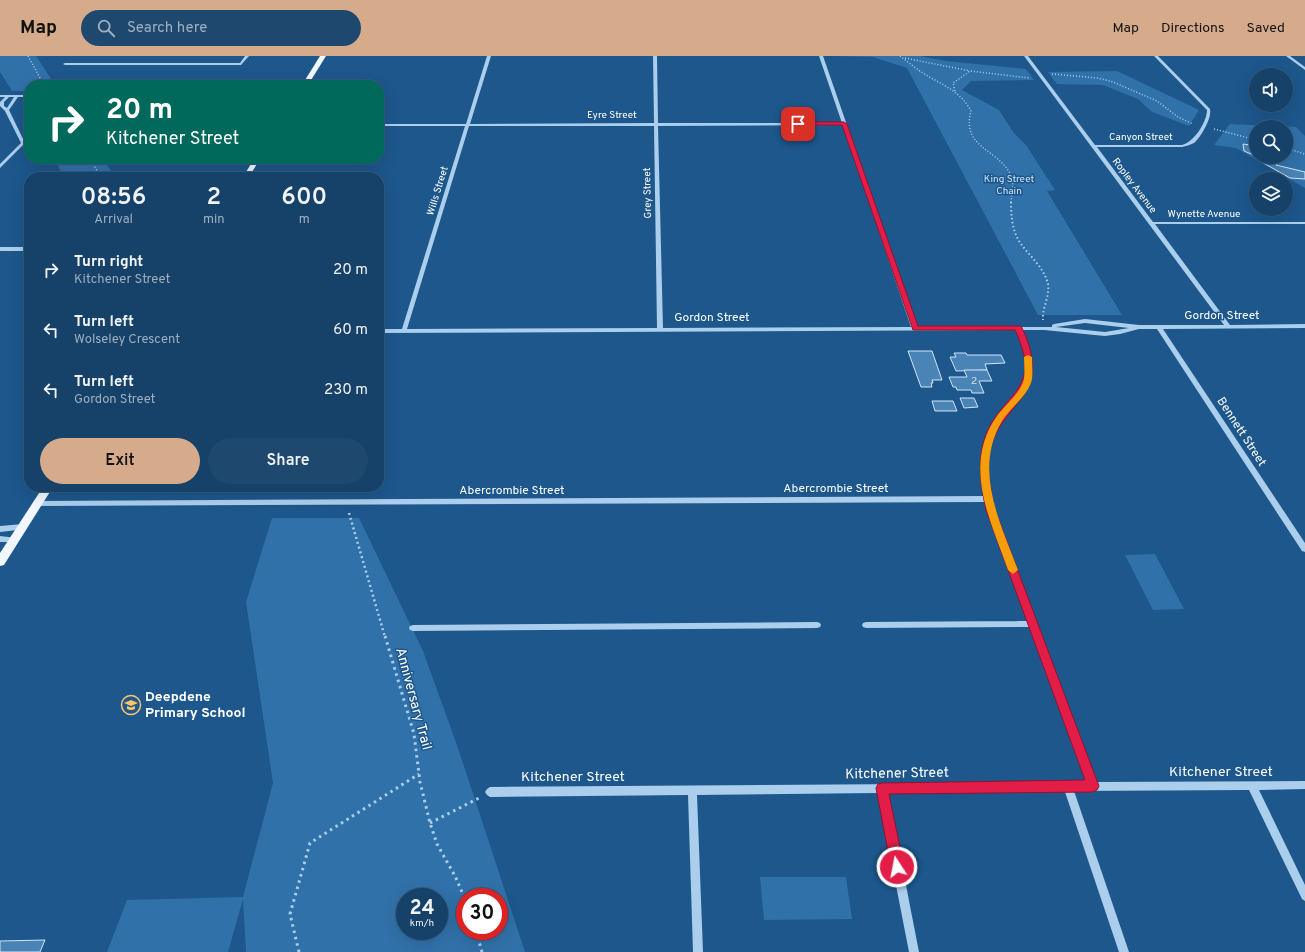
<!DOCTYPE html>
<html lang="en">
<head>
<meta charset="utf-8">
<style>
	body { margin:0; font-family:Overpass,sans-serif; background:#1f486f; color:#f1f3f6; height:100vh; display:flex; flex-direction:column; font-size:15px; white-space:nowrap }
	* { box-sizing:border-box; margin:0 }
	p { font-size:13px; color:#9eafc0 }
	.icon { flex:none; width:22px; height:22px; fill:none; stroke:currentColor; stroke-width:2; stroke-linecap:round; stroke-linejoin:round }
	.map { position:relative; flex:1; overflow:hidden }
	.sheet { position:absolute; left:24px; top:116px; width:360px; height:320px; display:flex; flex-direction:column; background:#164169; border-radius:16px; box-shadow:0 4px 16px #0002,0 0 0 1px #355a7d }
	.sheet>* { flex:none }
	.guide { position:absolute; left:24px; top:24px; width:360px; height:84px; border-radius:16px; box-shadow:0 4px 16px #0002,0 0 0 1px #355a7d; background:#00695c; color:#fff; overflow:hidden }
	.buttons { position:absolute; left:1249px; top:12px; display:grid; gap:8px }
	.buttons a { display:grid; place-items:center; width:44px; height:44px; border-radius:50%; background:#164169; box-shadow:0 4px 16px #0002,0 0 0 1px #355a7d; font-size:20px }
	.speed { position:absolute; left:396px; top:832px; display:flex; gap:8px; font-size:20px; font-weight:700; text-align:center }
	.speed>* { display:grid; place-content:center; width:52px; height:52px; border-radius:50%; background:#164169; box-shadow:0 4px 16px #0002,0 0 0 1px #355a7d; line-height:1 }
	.speed small { font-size:10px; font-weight:400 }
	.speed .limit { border:6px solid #d22; background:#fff; color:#111 }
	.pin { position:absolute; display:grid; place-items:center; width:34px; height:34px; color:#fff; margin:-17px; border-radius:8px; box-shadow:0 2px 6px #0006 }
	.me { position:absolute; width:44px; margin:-22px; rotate:349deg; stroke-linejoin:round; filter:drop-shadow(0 0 3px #0008) }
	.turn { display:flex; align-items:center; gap:14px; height:84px; padding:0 16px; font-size:18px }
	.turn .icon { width:52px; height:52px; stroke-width:2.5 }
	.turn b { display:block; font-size:28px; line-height:34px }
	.eta { display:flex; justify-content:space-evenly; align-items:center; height:68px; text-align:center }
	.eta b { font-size:24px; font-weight:600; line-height:28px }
	.button { display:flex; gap:8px; margin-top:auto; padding:8px 16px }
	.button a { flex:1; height:46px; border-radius:24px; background:#d6ab8b; color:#111; font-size:16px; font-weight:600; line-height:46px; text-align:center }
	.button a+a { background:#1f486f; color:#f1f3f6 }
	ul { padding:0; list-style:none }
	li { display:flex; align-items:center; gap:12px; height:60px; padding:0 16px }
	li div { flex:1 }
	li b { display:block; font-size:15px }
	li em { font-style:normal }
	header { display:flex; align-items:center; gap:24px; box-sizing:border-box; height:56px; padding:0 20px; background:#d6ab8b; color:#111 }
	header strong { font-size:19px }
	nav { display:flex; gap:22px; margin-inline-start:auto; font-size:14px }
	.search { width:280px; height:36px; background:#1f486f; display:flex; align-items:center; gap:10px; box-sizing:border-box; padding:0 14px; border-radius:22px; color:#9eafc0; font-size:15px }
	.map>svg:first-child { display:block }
	.green { fill:#3171a9; fill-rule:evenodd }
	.building { fill:#4a83b5; stroke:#cfe6f9 }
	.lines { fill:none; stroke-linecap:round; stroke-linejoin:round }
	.path-far3 { stroke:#aaceec; stroke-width:1.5; stroke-dasharray:1 2; stroke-linecap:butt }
	.path-far2 { stroke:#aaceec; stroke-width:2; stroke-dasharray:1.5 2.5; stroke-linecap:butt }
	.path-far1 { stroke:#aaceec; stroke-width:2.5; stroke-dasharray:2 3; stroke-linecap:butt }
	.path { stroke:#aaceec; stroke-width:3; stroke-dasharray:2.5 4; stroke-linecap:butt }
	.minor { fill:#aaceec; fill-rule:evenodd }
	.major { fill:#f0f7ff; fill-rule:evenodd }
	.route { fill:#e11d48; stroke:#92132f }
	.slow { fill:#f59e0b }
	.labels { text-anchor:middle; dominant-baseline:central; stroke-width:3; stroke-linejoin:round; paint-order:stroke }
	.far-street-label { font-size:10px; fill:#fff; stroke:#1d578c }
	.far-park-label { font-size:10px; fill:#cfe6f9; stroke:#1d578c }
	.number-label { font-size:10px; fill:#d2e0ec }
	.street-label { font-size:12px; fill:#fff; stroke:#1d578c }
	.near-poi-label { font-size:14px; font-weight:bold; fill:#fff; stroke:#1d578c; text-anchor:start }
	.near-street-label { font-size:14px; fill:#fff; stroke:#1d578c }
</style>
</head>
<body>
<header>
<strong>Map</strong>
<div class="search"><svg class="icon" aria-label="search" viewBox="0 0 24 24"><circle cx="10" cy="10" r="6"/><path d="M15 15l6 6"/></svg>Search here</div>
<nav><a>Map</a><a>Directions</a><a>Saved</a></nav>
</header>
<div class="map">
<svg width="1305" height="896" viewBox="0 0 1305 896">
	<rect width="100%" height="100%" fill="#1d578c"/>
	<g class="green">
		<polygon points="0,0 36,0 55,29 29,29 29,35 12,35 0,16"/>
		<polygon points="834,0 920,0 946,5 1026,13 1034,24 971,25 962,34 999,54 1014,77 1026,89 1055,134 1047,135 1122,259 1038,259 907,12 873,1"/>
		<polygon points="1117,15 1199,54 1189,70 1152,56 1138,43 1103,29 1057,28 1048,16"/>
		<path d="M1230,68L1296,71L1305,80V132L1236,92L1214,89ZM1256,71H1286V101H1256Z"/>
		<polygon points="55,103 103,103 115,121 63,121"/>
		<path d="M272,462H359L423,595L458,692L525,896H246L243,843L228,896H107L127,844L243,841L273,727L246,546ZM405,841H439V875H405ZM465,841H499V875H465Z"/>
		<polygon points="1155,498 1184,553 1153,554 1125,499"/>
		<polygon points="760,821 846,821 852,863 764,864"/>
	</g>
	<g class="building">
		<polygon points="1243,88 1256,90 1256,100 1244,95"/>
		<polygon points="1258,101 1279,103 1276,109 1305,116 1305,123 1290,122 1258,104"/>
		<polygon points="908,295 932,295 942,324 932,324 933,327 931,327 932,331 921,331"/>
		<polygon points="954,297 966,297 967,299 1001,299 1005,307 985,308 987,314 956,315 950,301 956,301"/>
		<polygon points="964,314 987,314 992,325 979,325 984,337 972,337 971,334 957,334 956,331 953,331 949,321 967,321"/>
		<polygon points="960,342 974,342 978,351 964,352"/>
		<polygon points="932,345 953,345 957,355 935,355"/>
		<polygon points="45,884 40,896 0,896 0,885"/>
	</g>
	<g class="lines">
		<g class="path-far3">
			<polyline points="28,0 44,29"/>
			<path d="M900,0C908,6 915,12 923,17C940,28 961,35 971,55C961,92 997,92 1011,119C1015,128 1011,138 1011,147"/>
			<polyline points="905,2 970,15"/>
			<polyline points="1052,18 1098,22 1113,26 1157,45 1178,61 1193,68"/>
			<polyline points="955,35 953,27 970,15 1029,22"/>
			<polyline points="1214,73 1256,84"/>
			<polyline points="1286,92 1305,98"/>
			<polyline points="90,103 101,121"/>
		</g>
		<path class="path-far2" d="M1011,146C1011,159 1012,173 1019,185C1028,199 1044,211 1048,228C1050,240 1042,252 1043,264"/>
		<polyline class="path-far1" points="349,457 385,581"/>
		<g class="path">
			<polyline points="385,580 414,678 420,726 430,767 437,788 455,820 465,843"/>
			<polyline points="430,767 479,742"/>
			<polyline points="476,875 482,896"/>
			<polyline points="299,896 290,858 310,787 419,718"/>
		</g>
		<g class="minor">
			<polygon points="245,0 249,0 241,9 65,9 63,8 65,7 240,7"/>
			<path d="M487,0H491L470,68L654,67L653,0H657L658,67H842L819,0H823L917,271H1052V269L1054,268L1085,263L1139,269H1224L1024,0H1028L1095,89H1182C1194,86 1207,66 1207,54L1154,0H1158L1210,53C1212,62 1201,81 1194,87C1190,89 1186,90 1182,91H1097L1153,166H1305V168H1155L1230,269L1305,268V272L1163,273L1305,487V496L1302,495L1157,273H1139L1120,278L1105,280L1044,274H1022C1027,289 1035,305 1030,321C1026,334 1016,344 1009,355C985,389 983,414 995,454L1096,726L1305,725V733L1259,734L1305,829V845L1302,843L1249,734L1074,735L1129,896H1119L1065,736L888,737L919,896H909L878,737L697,739L703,896H693L688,739L490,741L487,739L485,736L487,733L490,731L1065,727L1068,725L1070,727L1087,726L1030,571L866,572L863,571L862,569L863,567L866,566L1028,565L985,446L35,450L34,448L35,446L37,445L984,440C976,405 984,380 1005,352C1011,342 1021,333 1024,321C1029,305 1022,289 1016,274L379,277V273H402L465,70H379V68H466ZM843,69L911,271L663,272L658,70ZM469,70H654L657,272L407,273ZM1085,267L1129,272L1105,276L1056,271Z"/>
			<polygon points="1286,0 1290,0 1305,11 1305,14"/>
			<path d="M0,39H29V41H18L9,54L25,87L0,112V108L21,87L5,55L0,50V46L5,41H0ZM9,41H14L7,52L4,50V46Z"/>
			<rect x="0" y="191" width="29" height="4"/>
			<polygon points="23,468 26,469 27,471 26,473 0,476 0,470"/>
			<polygon points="0,480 17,482 18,484 17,486 0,486"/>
			<polygon points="817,566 820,567 821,569 820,571 817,572 413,575 410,574 409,572 410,570 413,569"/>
		</g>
		<g class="major">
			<polygon points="320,0 326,0 308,29 302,29"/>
			<polygon points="254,103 260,103 249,121 243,121"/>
			<polygon points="43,431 53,431 4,509 0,510 0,497"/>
		</g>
	</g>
	<path class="route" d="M798,66H844L847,68L918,270H1021C1030,287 1038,314 1028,332C1018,350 1002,362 994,382C984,405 990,431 995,454L1099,730L1097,734L1093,736L889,738L904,811L902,816L897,817L893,816L891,811L876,732L878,728L882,727L1085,724L986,454C981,430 977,408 984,384C999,336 1045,338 1015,274H913L842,69H796Z"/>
	<path class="slow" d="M1028,299L1032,301C1032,308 1033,316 1032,323C1029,339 1010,352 1002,365C973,414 1000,466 1018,514L1013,518L1008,514C990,463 962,410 997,360C1005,349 1021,337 1024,323C1025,316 1024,308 1024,301Z"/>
	<defs>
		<symbol id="school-ring" viewBox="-11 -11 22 22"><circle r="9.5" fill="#1d578c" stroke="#fcc569" stroke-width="1.5"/><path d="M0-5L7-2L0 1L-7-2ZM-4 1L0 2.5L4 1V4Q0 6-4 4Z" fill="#fcc569"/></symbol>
	</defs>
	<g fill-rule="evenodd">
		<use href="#school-ring" x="120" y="638" width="22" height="22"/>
	</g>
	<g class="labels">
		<g class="far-street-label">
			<text x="612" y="59">Eyre Street</text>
			<text x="1141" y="81">Canyon Street</text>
			<text transform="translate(1134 130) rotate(53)">Ropley Avenue</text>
			<text transform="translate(438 135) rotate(-73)">Wills Street</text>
			<text transform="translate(648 137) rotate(-91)">Grey Street</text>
			<text x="1204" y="158">Wynette Avenue</text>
		</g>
		<g class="far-park-label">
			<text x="1009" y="123">King Street<tspan x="1009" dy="12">Chain</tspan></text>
		</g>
		<g class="number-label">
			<text x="974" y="325">2</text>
		</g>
		<g class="street-label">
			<text x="1222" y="260">Gordon Street</text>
			<text x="712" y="262">Gordon Street</text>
			<text transform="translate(1241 376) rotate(57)">Bennett Street</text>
			<text x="836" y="433">Abercrombie Street</text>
			<text x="512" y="435">Abercrombie Street</text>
		</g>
		<g class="near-poi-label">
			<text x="145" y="641">Deepdene<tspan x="145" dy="16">Primary School</tspan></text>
		</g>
		<g class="near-street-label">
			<text transform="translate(413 643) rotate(75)">Anniversary Trail</text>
			<text x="1221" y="716">Kitchener Street</text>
			<text transform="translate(897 718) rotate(-1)">Kitchener Street</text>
			<text x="573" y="721">Kitchener Street</text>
		</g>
	</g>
</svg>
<div class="buttons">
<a><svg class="icon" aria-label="sound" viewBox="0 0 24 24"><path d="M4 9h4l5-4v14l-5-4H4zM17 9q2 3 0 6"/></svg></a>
<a><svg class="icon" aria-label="search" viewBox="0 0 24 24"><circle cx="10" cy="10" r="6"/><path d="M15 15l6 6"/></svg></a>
<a><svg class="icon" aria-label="layers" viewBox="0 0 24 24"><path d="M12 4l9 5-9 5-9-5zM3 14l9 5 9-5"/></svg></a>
</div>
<div class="speed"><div>24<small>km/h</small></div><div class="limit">30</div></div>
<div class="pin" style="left:798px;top:68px;background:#d93025"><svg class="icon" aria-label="arrive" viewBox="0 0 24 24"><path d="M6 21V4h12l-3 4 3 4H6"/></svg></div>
<svg class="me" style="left:897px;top:811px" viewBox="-20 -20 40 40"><circle r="17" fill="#e11d48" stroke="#fff" stroke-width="3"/><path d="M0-11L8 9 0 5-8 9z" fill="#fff"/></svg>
<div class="guide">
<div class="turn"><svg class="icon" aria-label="right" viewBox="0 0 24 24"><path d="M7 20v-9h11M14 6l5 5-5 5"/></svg><div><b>20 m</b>Kitchener Street</div></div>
</div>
<section class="sheet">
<div class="eta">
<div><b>08:56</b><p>Arrival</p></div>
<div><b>2</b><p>min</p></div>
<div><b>600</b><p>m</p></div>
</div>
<ul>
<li><svg class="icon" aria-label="right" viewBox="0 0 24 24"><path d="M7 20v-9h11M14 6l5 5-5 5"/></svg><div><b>Turn right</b><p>Kitchener Street</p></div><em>20 m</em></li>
<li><svg class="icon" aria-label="left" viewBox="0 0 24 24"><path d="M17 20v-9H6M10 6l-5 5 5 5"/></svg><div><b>Turn left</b><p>Wolseley Crescent</p></div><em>60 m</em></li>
<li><svg class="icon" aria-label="left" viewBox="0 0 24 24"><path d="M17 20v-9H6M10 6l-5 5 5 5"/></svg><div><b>Turn left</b><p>Gordon Street</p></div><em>230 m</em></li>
</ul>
<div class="button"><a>Exit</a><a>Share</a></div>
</section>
</div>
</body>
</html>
